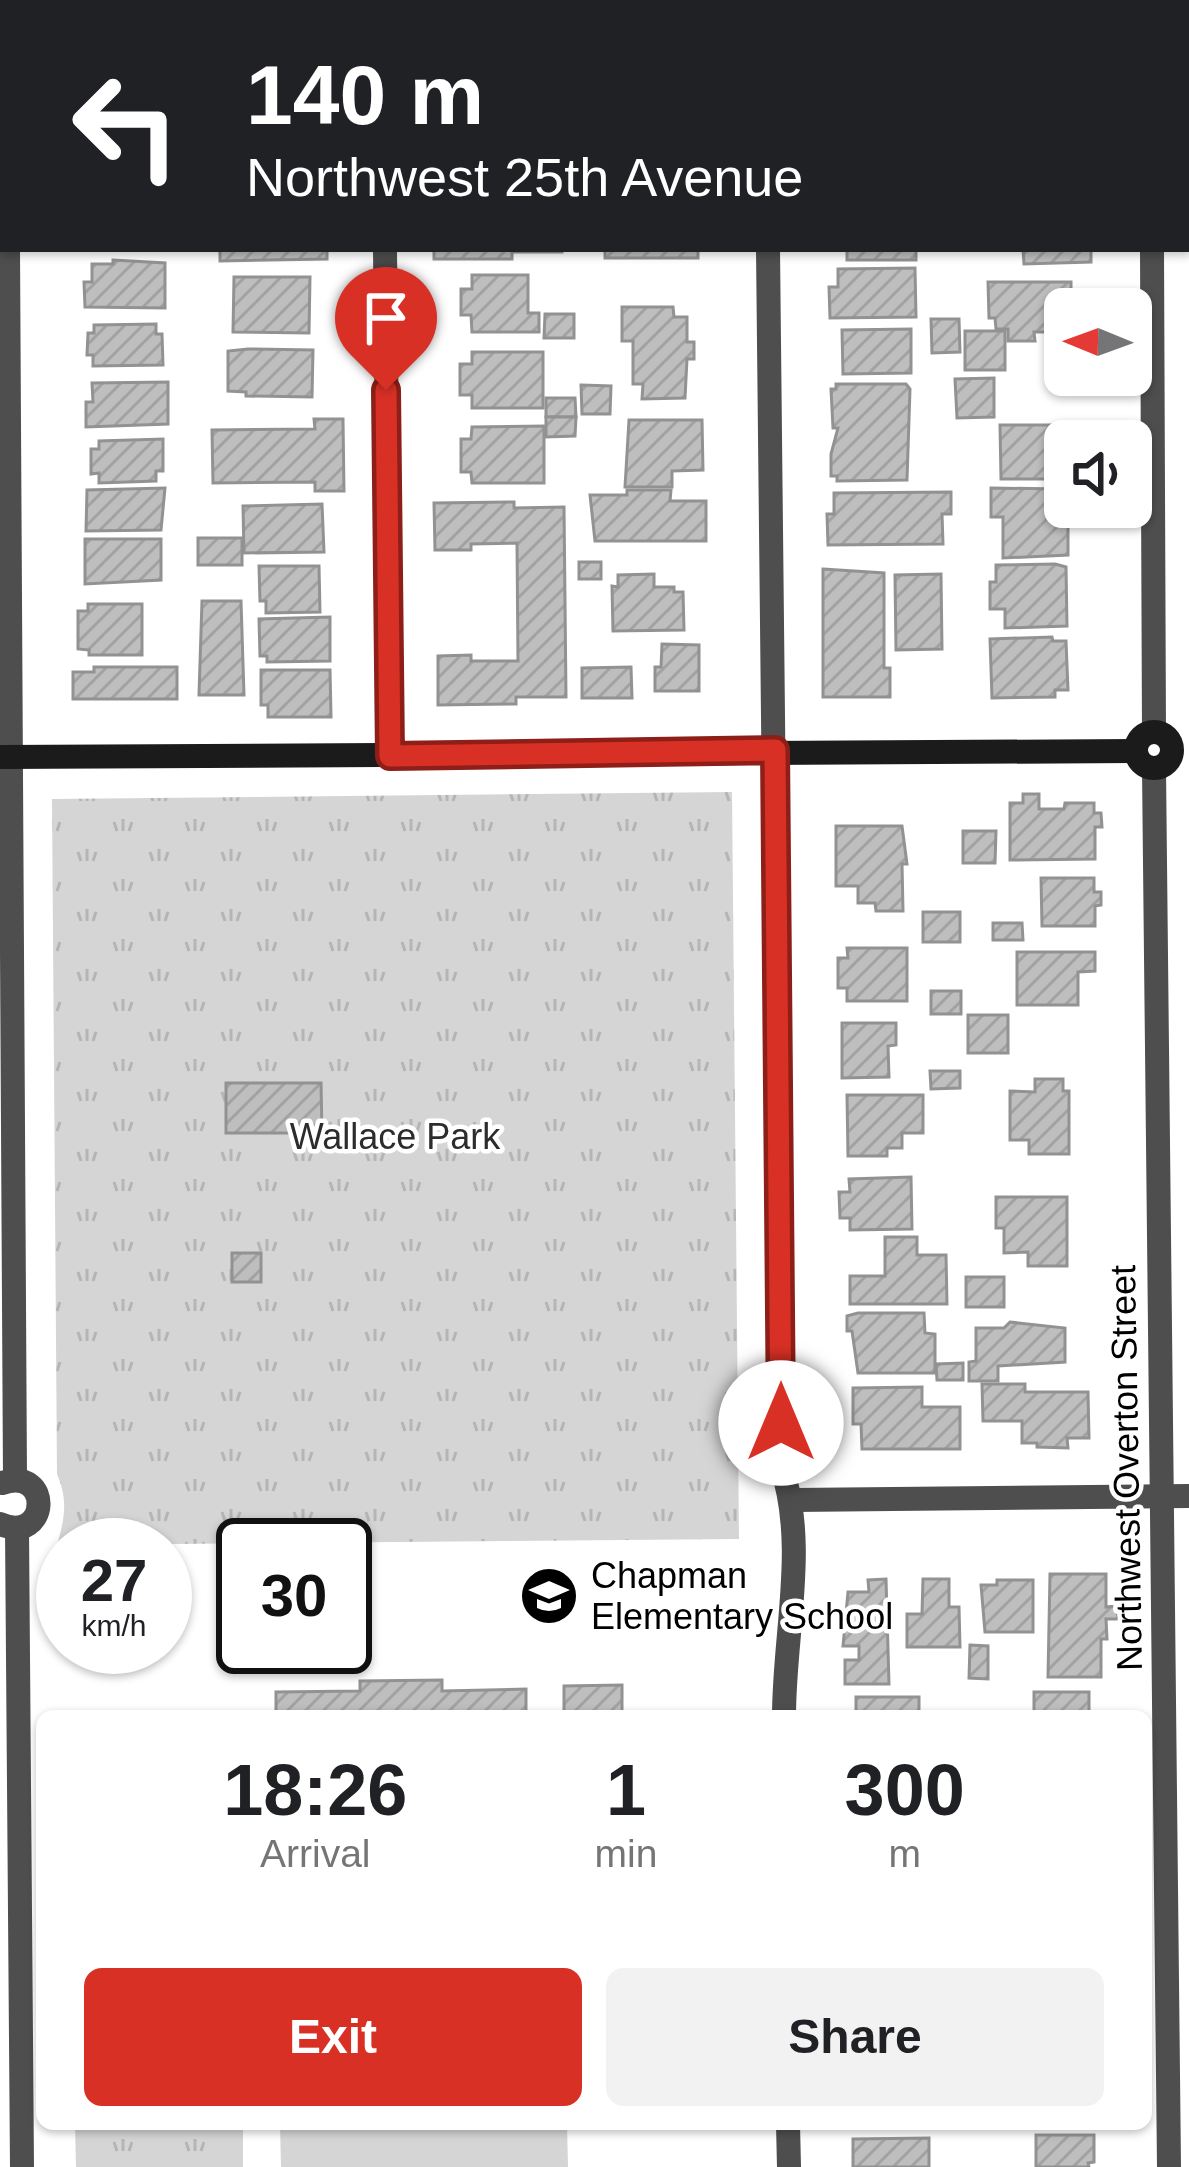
<!DOCTYPE html>
<html lang="en">
<head>
<meta charset="utf-8">
<style>
	body { margin:0; font-family:Arial,sans-serif; background:#f2f2f2; color:#202124; height:100vh; display:flex; flex-direction:column; font-size:45px; white-space:nowrap }
	* { box-sizing:border-box; margin:0 }
	p { font-size:39px; color:#757577 }
	.icon { flex:none; width:66px; height:66px; fill:none; stroke:currentColor; stroke-width:2; stroke-linecap:round; stroke-linejoin:round }
	.map { position:relative; flex:1; overflow:hidden }
	.details { position:absolute; left:36px; top:1710px; width:1116px; height:420px; display:flex; flex-direction:column; background:#fff; border-radius:18px; box-shadow:0 3px 9px #0004 }
	.details>* { flex:none }
	.top-card { position:absolute; left:0px; top:0px; width:1191px; height:252px; box-shadow:0 3px 9px #0004; background:#202124; color:#fff; overflow:hidden }
	.needle { width:78px; rotate:271deg }
	.controls { position:absolute; left:1044px; top:288px; display:grid; gap:24px }
	.controls a { display:grid; place-items:center; width:108px; height:108px; border-radius:18px; background:#fff; box-shadow:0 3px 9px #0004; font-size:60px }
	.speed { position:absolute; left:36px; top:1518px; display:flex; gap:24px; font-size:60px; font-weight:700; text-align:center }
	.speed>* { display:grid; place-content:center; width:156px; height:156px; border-radius:50%; background:#fff; box-shadow:0 3px 9px #0004; line-height:1 }
	.speed small { font-size:30px; font-weight:400 }
	.speed .limit { border:6px solid #111; border-radius:18px; background:#fff; color:#111 }
	.pin { position:absolute; display:grid; place-items:center; width:102px; height:102px; color:#fff; margin:-123px -51px; border-radius:50% 50% 50% 0; rotate:-45deg; box-shadow:0 0 12px #0007 }
	.pin .icon { rotate:45deg }
	.me { position:absolute; width:132px; margin:-66px; rotate:0deg; stroke-linejoin:round; filter:drop-shadow(0 0 9px #0008) }
	.turn { display:flex; align-items:center; gap:42px; height:252px; padding:0 48px; font-size:54px }
	.turn .icon { width:156px; height:156px; stroke-width:2.5 }
	.turn b { display:block; font-size:84px; line-height:102px }
	.eta { display:flex; justify-content:space-evenly; align-items:center; height:204px; text-align:center }
	.eta b { font-size:72px; font-weight:600; line-height:84px }
	.primary-button { display:flex; gap:24px; margin-top:auto; padding:24px 48px }
	.primary-button a { flex:1; height:138px; border-radius:18px; background:#d93025; color:#fff; font-size:48px; font-weight:600; line-height:138px; text-align:center }
	.primary-button a+a { background:#f2f2f2; color:#202124 }
	.map>svg:first-child { display:block }
	.grass { fill:#d5d5d5 }
	.park { fill:url(#park-tufts) }
	.building { fill:url(#building-hatch); stroke:#929292; stroke-width:3 }
	.lines { fill:none; stroke-linecap:round; stroke-linejoin:round }
	.street { stroke:#4e4e4e; stroke-width:24 }
	.secondary { stroke:#1b1b1b; stroke-width:24 }
	.route-casing { stroke:#8d1f18; stroke-width:30 }
	.route { stroke:#d93025; stroke-width:21 }
	.labels { text-anchor:middle; dominant-baseline:central; stroke-width:9; stroke-linejoin:round; paint-order:stroke }
	.park-label { font-size:36px; fill:#2c2c2c; stroke:#fff }
	.street-label { font-size:36px; fill:#000; stroke:#fff }
	.poi-label { font-size:36px; fill:#000; stroke:#fff; text-anchor:start }
</style>
</head>
<body>
<div class="map">
<svg width="1189" height="2167" viewBox="0 0 1189 2167">
	<defs>
		<pattern id="park-tufts" width="24" height="20" patternUnits="userSpaceOnUse" patternTransform="scale(3)"><rect width="24" height="20" fill="#d5d5d5"/><path d="M3 7l-1-3M5 7V3M7 7l1-3M15 17l-1-3M17 17v-4M19 17l1-3" fill="none" stroke="#b5b5b5"/></pattern>
		<pattern id="building-hatch" width="6" height="6" patternUnits="userSpaceOnUse" patternTransform="scale(3)"><rect width="6" height="6" fill="#bebebe"/><path d="M-1 1l2-2M0 6l6-6M5 7l2-2" fill="none" stroke="#a2a2a2"/></pattern>
	</defs>
	<rect width="100%" height="100%" fill="#fff"/>
	<polygon class="grass" points="280,2124 567,2124 568,2167 281,2167"/>
	<g class="park">
		<path d="M732,792L739,1539L57,1545C65,1517 68,1500 57,1474L52,799Z"/>
		<polygon points="75,2124 243,2124 243,2167 76,2167"/>
	</g>
	<g class="building">
		<polygon points="220,249 327,249 327,259 220,261"/>
		<polygon points="434,249 562,249 562,252 512,252 512,259 434,259"/>
		<rect x="605" y="249" width="93" height="9"/>
		<rect x="847" y="249" width="69" height="11"/>
		<polygon points="1023,249 1091,249 1091,262 1024,264"/>
		<polygon points="113,260 165,263 165,308 85,307 84,282 92,282 92,264 113,264"/>
		<polygon points="915,268 916,317 830,318 829,287 838,287 838,269"/>
		<polygon points="472,275 528,275 528,313 539,313 539,332 472,332 471,315 461,315 461,289 472,289"/>
		<polygon points="234,277 310,277 309,333 233,332"/>
		<polygon points="988,282 1071,282 1071,309 1065,309 1065,328 1060,328 1060,332 1034,332 1035,341 1008,341 1008,329 996,329 995,318 989,318"/>
		<polygon points="622,307 673,307 674,317 687,317 687,342 694,342 694,359 687,359 685,398 642,399 643,384 633,384 633,341 622,341"/>
		<polygon points="545,314 574,314 574,338 544,338"/>
		<polygon points="931,319 959,319 960,352 932,353"/>
		<polygon points="156,324 156,334 162,334 163,365 93,366 93,355 87,355 88,333 94,333 94,325"/>
		<polygon points="911,329 911,373 843,374 842,330"/>
		<rect x="965" y="331" width="40" height="39"/>
		<polygon points="248,349 313,350 312,397 246,396 246,392 228,391 228,351"/>
		<polygon points="472,352 543,352 543,408 472,408 472,395 460,395 460,364 472,364"/>
		<polygon points="994,378 994,417 957,418 955,379"/>
		<polygon points="168,382 168,424 86,427 86,402 93,402 92,383"/>
		<polygon points="836,384 906,384 910,389 907,480 837,481 837,476 831,476 831,454 838,428 833,428 831,389 836,389"/>
		<polygon points="581,385 611,386 610,414 582,414"/>
		<polygon points="546,398 575,398 576,417 546,417"/>
		<polygon points="546,417 576,417 575,436 546,437"/>
		<polygon points="314,419 343,419 344,491 315,491 315,482 213,483 212,430 315,429"/>
		<polygon points="629,420 702,420 703,470 672,471 672,487 625,487"/>
		<polygon points="1000,425 1057,425 1057,440 1067,440 1065,466 1057,466 1057,479 1001,479"/>
		<polygon points="544,426 544,483 472,483 471,472 461,472 461,439 471,439 472,427"/>
		<polygon points="163,439 163,471 156,471 156,481 99,483 99,473 91,474 91,449 99,449 99,441"/>
		<polygon points="165,488 161,530 86,531 87,490"/>
		<polygon points="991,488 1060,489 1060,525 1068,525 1068,555 1003,558 1003,517 991,517"/>
		<polygon points="627,490 671,490 670,501 706,501 706,541 595,541 590,495 627,495"/>
		<polygon points="951,492 951,514 942,514 943,544 828,545 827,514 834,514 834,493"/>
		<polygon points="514,502 514,508 564,507 566,697 516,697 516,704 438,705 438,656 471,655 471,661 518,661 517,543 471,544 471,550 435,550 434,503"/>
		<polygon points="322,504 324,552 244,553 243,506"/>
		<rect x="198" y="538" width="44" height="27"/>
		<polygon points="85,539 161,539 161,580 85,584"/>
		<rect x="579" y="562" width="22" height="17"/>
		<polygon points="1055,564 1066,567 1067,626 1005,628 1005,609 990,609 990,582 996,582 996,565"/>
		<polygon points="259,566 319,566 320,612 266,613 266,601 260,601"/>
		<polygon points="823,569 884,573 884,668 890,668 890,697 823,697"/>
		<polygon points="654,574 654,587 674,587 674,592 683,592 684,630 613,631 612,586 618,587 618,575"/>
		<polygon points="941,574 942,649 896,650 895,575"/>
		<polygon points="202,601 241,601 244,695 199,695"/>
		<polygon points="88,604 142,604 142,655 89,655 89,650 78,649 78,611 88,611"/>
		<polygon points="330,617 330,661 267,662 267,656 260,656 259,619"/>
		<polygon points="1052,637 1053,641 1066,641 1068,690 1055,690 1055,697 992,698 990,639"/>
		<polygon points="662,644 699,645 699,691 655,691 655,667 661,667"/>
		<polygon points="94,667 177,667 177,699 73,699 73,672 94,672"/>
		<polygon points="631,667 632,698 582,698 582,668"/>
		<polygon points="261,670 330,670 331,717 268,717 268,705 261,705"/>
		<polygon points="1023,794 1039,794 1039,809 1064,809 1065,803 1094,803 1094,813 1101,813 1102,827 1095,827 1095,859 1010,860 1010,803 1023,803"/>
		<polygon points="836,826 902,826 907,864 902,864 903,911 876,911 875,903 858,903 858,886 836,886"/>
		<polygon points="963,831 996,831 995,863 963,863"/>
		<polygon points="1041,878 1094,878 1094,892 1101,892 1101,905 1095,906 1095,926 1042,926"/>
		<rect x="923" y="912" width="37" height="30"/>
		<polygon points="993,923 1022,923 1023,940 993,940"/>
		<polygon points="847,948 907,948 907,1001 847,1001 847,988 838,988 838,958 848,958"/>
		<polygon points="1017,952 1095,952 1095,971 1078,972 1078,1005 1017,1005"/>
		<rect x="931" y="991" width="30" height="23"/>
		<rect x="968" y="1015" width="40" height="38"/>
		<polygon points="842,1023 896,1023 896,1045 888,1046 889,1077 842,1078"/>
		<polygon points="930,1071 960,1071 960,1088 931,1089"/>
		<polygon points="1035,1079 1063,1079 1063,1091 1069,1091 1069,1154 1029,1154 1029,1140 1010,1140 1010,1091 1035,1092"/>
		<polygon points="226,1083 321,1083 322,1133 226,1133"/>
		<polygon points="847,1095 923,1095 923,1133 902,1133 902,1148 887,1148 887,1156 848,1156"/>
		<polygon points="911,1177 912,1229 850,1230 850,1218 840,1218 839,1192 850,1192 849,1179"/>
		<polygon points="996,1197 1067,1197 1067,1266 1028,1266 1028,1252 1004,1253 1004,1228 996,1228"/>
		<polygon points="885,1237 917,1237 917,1255 946,1255 947,1304 850,1304 850,1276 885,1276"/>
		<rect x="232" y="1253" width="29" height="29"/>
		<rect x="966" y="1277" width="38" height="30"/>
		<polygon points="858,1313 924,1313 925,1333 935,1334 935,1373 858,1373 852,1331 847,1331 847,1316"/>
		<polygon points="1010,1322 1065,1328 1065,1362 998,1366 998,1381 969,1381 969,1362 976,1361 976,1328 1004,1328"/>
		<polygon points="963,1363 963,1380 937,1380 936,1364"/>
		<polygon points="982,1384 1025,1384 1025,1392 1088,1392 1089,1438 1067,1438 1068,1448 1037,1447 1037,1443 1022,1443 1022,1421 983,1421"/>
		<polygon points="922,1387 922,1407 960,1407 960,1449 862,1449 861,1424 853,1424 853,1388"/>
		<polygon points="1050,1574 1106,1574 1106,1607 1117,1606 1118,1619 1106,1619 1107,1639 1101,1639 1101,1677 1048,1677"/>
		<polygon points="886,1579 889,1684 845,1684 845,1660 859,1660 859,1646 843,1646 848,1592 869,1592 868,1580"/>
		<polygon points="923,1579 949,1579 949,1607 959,1607 960,1647 907,1647 907,1614 922,1614"/>
		<polygon points="997,1580 1033,1580 1033,1632 985,1632 981,1585 997,1585"/>
		<polygon points="970,1645 988,1646 988,1679 969,1678"/>
		<polygon points="442,1680 442,1691 526,1689 526,1716 276,1716 276,1692 360,1691 360,1681"/>
		<polygon points="622,1685 622,1716 564,1716 564,1686"/>
		<rect x="1034" y="1692" width="55" height="24"/>
		<polygon points="856,1697 919,1697 919,1714 856,1716"/>
		<polygon points="1036,2135 1094,2135 1094,2162 1088,2163 1089,2167 1036,2167"/>
		<polygon points="929,2138 929,2167 853,2167 853,2139"/>
	</g>
	<g class="lines">
		<g class="street">
			<polyline points="6,0 6,3"/>
			<polyline points="383,0 383,3"/>
			<polyline points="1150,0 1150,3"/>
			<polyline points="704,3 978,0"/>
			<polyline points="8,249 15,1479"/>
			<polyline points="385,249 390,756"/>
			<path d="M768,249L781,1465C808,1545 784,1633 784,1716"/>
			<polyline points="1152,249 1154,732"/>
			<polyline points="1154,769 1169,2167"/>
			<polyline points="793,1500 1189,1496"/>
			<path d="M0,1524C49,1545 53,1466 2,1483"/>
			<polyline points="17,1529 22,2167"/>
			<polyline points="788,2124 789,2167"/>
		</g>
		<g class="secondary">
			<circle cx="1154" cy="750" r="18"/>
			<polyline points="0,757 1136,751"/>
		</g>
	</g>
	<g class="lines">
		<defs>
			<polyline id="route" points="386,390 390,756 775,750 781,1423"/>
		</defs>
		<use href="#route" class="route-casing"/>
		<use href="#route" class="route"/>
	</g>
	<defs>
		<symbol id="school-disc" viewBox="-11 -11 22 22"><circle r="9.5" fill="#000" stroke="#fff"/><path d="M0-5L7-2L0 1L-7-2ZM-4 1L0 2.5L4 1V4Q0 6-4 4Z" fill="#fff"/></symbol>
	</defs>
	<g fill-rule="evenodd">
		<use href="#school-disc" x="516" y="1563" width="66" height="66"/>
	</g>
	<g class="labels">
		<g class="park-label">
			<text x="395" y="1136">Wallace Park</text>
		</g>
		<g class="street-label">
			<text transform="translate(1126 1468) rotate(-91)">Northwest Overton Street</text>
		</g>
		<g class="poi-label">
			<text x="591" y="1575">Chapman<tspan x="591" dy="41">Elementary School</tspan></text>
		</g>
	</g>
</svg>
<div class="controls">
<a><svg class="needle" viewBox="-14 -14 28 28"><path d="M0-13l5 13h-10z" fill="#e53935"/><path d="M0 13l5-13h-10z" fill="#757577"/></svg></a>
<a><svg class="icon" aria-label="sound" viewBox="0 0 24 24"><path d="M4 9h4l5-4v14l-5-4H4zM17 9q2 3 0 6"/></svg></a>
</div>
<div class="speed"><div>27<small>km/h</small></div><div class="limit">30</div></div>
<div class="pin" style="left:386px;top:390px;background:#d93025"><svg class="icon" aria-label="arrive" viewBox="0 0 24 24"><path d="M6 21V4h12l-3 4 3 4H6"/></svg></div>
<svg class="me" style="left:781px;top:1423px" viewBox="-20 -20 40 40"><circle r="19" fill="#fff"/><path d="M0-13L10 11 0 6-10 11z" fill="#d93025"/></svg>
<div class="top-card">
<div class="turn"><svg class="icon" aria-label="left" viewBox="0 0 24 24"><path d="M17 20v-9H6M10 6l-5 5 5 5"/></svg><div><b>140 m</b>Northwest 25th Avenue</div></div>
</div>
<section class="details">
<div class="eta">
<div><b>18:26</b><p>Arrival</p></div>
<div><b>1</b><p>min</p></div>
<div><b>300</b><p>m</p></div>
</div>
<div class="primary-button"><a>Exit</a><a>Share</a></div>
</section>
</div>
</body>
</html>
